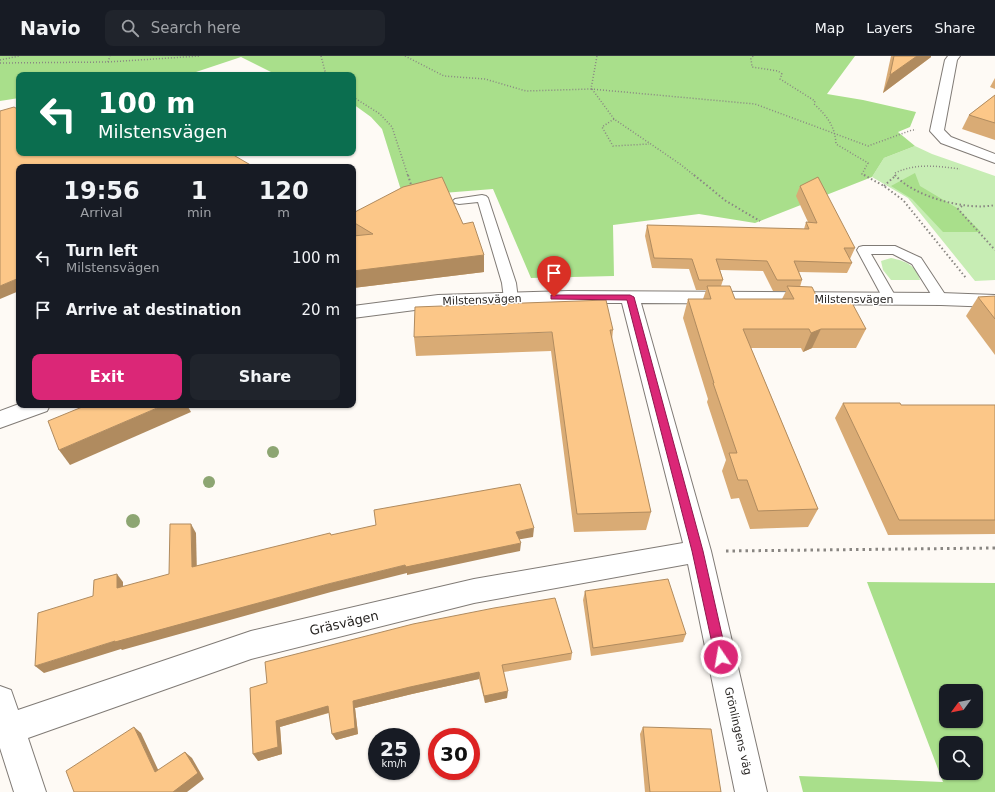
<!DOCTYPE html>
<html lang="en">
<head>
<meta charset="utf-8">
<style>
	body { margin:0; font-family:"DejaVu Sans",sans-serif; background:#20242c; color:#f1f3f6; height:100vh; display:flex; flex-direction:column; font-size:15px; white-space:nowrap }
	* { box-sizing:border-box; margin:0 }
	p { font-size:13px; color:#9ea1a6 }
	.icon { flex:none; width:22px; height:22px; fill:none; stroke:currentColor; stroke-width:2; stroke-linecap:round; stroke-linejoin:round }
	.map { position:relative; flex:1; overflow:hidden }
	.sheet { position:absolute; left:16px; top:108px; width:340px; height:244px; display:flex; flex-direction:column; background:#171b24; border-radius:8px; box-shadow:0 1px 3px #0004 }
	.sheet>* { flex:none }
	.top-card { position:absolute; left:16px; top:16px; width:340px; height:84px; border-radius:8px; box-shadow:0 1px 3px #0004; background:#0b6e4f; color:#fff; overflow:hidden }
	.needle { width:26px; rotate:238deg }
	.tools { position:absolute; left:939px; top:628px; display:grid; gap:8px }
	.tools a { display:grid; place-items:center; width:44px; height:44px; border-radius:8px; background:#171b24; box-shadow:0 1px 3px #0004; font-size:20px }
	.speed { position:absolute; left:368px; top:672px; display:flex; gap:8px; font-size:20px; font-weight:700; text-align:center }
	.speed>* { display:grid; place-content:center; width:52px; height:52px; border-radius:50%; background:#171b24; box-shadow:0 1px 3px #0004; line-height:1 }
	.speed small { font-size:10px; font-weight:400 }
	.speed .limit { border:6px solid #d22; background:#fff; color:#111 }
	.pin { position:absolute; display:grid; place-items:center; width:34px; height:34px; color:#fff; margin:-41px -17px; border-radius:50% 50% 50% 0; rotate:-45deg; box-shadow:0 0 4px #0007 }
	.pin .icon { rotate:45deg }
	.me { position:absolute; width:44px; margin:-22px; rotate:348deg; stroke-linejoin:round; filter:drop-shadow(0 0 3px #0008) }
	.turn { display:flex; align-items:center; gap:14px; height:84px; padding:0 16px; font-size:18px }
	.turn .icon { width:52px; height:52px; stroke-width:2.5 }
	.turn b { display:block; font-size:28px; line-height:34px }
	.eta { display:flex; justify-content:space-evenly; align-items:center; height:68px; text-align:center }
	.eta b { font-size:24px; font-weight:600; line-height:28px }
	.action { display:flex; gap:8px; margin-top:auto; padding:8px 16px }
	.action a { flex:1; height:46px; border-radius:8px; background:#db2777; color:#fff; font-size:16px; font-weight:600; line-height:46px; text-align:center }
	.action a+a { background:#20242c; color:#f1f3f6 }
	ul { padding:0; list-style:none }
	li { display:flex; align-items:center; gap:12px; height:52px; padding:0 16px }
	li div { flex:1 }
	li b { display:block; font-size:15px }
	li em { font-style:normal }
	header { display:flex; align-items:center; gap:24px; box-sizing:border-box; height:56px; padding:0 20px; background:#171b24; border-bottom:1px solid #363941 }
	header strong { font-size:19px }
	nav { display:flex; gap:22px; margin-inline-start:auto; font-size:14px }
	.search { width:280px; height:36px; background:#20242c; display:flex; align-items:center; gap:10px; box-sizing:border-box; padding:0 14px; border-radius:8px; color:#9ea1a6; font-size:15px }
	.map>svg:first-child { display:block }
	.green { fill:#c7edb4 }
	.forest { fill:#a9df8b; fill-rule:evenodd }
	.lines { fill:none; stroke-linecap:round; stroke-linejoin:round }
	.service-casing { stroke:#807b76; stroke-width:2 }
	.minor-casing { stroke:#807b76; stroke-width:2 }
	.path-far2 { stroke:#898682; stroke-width:1.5; stroke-dasharray:1 2; stroke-linecap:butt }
	.path-far1 { stroke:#898682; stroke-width:2; stroke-dasharray:1.5 2.5; stroke-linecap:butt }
	.path { stroke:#898682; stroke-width:3; stroke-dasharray:2.5 4; stroke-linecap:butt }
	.service { fill:#fff; fill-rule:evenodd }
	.minor { fill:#fff; fill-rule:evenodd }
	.tree { fill:#8da572 }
	.wall { fill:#d9ab75; fill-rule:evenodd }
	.shaded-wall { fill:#b08b5f }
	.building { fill:#fcc788; stroke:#b08b5f }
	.route { fill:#db2777; stroke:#8e194d }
	.labels { text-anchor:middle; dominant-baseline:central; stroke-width:3; stroke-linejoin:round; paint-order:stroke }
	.street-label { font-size:11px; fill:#292624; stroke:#fff }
	.near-street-label { font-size:13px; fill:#292624; stroke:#fff }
</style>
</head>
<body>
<header>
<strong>Navio</strong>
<div class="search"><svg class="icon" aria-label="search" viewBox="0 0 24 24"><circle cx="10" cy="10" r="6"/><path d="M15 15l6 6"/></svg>Search here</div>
<nav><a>Map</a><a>Layers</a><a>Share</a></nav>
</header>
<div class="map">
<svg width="995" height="736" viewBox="0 0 995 736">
	<rect width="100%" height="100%" fill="#fefaf5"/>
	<g class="green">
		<polygon points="915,90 932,98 995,120 995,224 975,225 908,142 872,121 884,102"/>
		<path d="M891,202C905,205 916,209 920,224H891L883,214L881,205Z"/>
	</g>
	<g class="forest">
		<polygon points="0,0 855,0 827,38 863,44 916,56 910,71 898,76 915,90 884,102 872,121 755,167 699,158 613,169 614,220 531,222 493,133 443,137 405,147 382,73 371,61 353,48 353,19 277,19 241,1 187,19 19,19 19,42 0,45"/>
		<polygon points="915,117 920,130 957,152 981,176 943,176 912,143 891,130"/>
		<path d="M867,526L995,527V736H803L799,720L943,726ZM946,635H976V665H946ZM946,687H976V717H946Z"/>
	</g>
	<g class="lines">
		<defs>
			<g id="service">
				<polygon points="482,139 486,140 488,142 516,227 518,243 516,246 511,247 506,246 504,243 502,227 478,146 459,148 455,147 453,145 455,143"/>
				<polygon points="863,190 895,190 921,202 948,243 946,246 941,247 936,246 912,208 893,198 871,198 897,243 895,246 890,247 885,246 857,194 859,191"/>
			</g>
			<g id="minor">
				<polygon points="948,0 960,0 957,4 944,74 951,81 995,98 995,107 941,87 930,75 945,4"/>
				<polygon points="568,235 941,237 995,239 995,251 941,249 641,247 711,495 767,736 735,736 688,508 474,547 251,603 28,682 46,736 14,736 0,692 0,630 11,634 18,654 251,575 474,523 683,487 622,247 568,247 438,251 353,262 353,250 438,239"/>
				<polygon points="19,348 19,349 50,349 47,355 0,372 0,355"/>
			</g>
		</defs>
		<use href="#service" class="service-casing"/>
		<use href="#minor" class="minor-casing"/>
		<g class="path-far2">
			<polyline points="321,0 326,19"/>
			<polyline points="405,0 444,20 485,23 526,35 591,33 597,0"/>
			<path d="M753,0L751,3L752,11L778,15L782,18L780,23L815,45L814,48C827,60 835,70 836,88L868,107L862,118L866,120"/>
			<polyline points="0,4 19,0"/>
			<polyline points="108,6 110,0"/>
			<polyline points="0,7 108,6 200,0"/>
			<polyline points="591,33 755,48 868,90 912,74 916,74"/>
			<polyline points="592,33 614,63 680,108 695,120"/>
			<polyline points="353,41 380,58 392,71 408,120"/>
			<polyline points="614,63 602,71 613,90 649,88"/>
			<path d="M895,120V117C916,107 937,110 960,113"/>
		</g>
		<g class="path-far1">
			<polyline points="408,119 412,132"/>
			<polyline points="694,119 726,145 760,165"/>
			<polyline points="864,119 884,130 903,144 966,222"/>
			<path d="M895,119C914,141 967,155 995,149"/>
			<polyline points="884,130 895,120"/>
			<polyline points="962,150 958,153 995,194"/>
		</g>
		<polyline class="path" points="726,495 995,492"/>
		<use href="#service" class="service"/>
		<use href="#minor" class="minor"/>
	</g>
	<g class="tree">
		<circle cx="273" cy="396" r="6"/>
		<circle cx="209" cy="426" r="6"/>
		<circle cx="133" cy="465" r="7"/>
	</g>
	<g class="wall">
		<polygon points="891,0 931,0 931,1 883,37"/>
		<polygon points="995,22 995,33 990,31"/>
		<polygon points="995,39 995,84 962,73 969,59"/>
		<path d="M800,130L855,192L850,203H849L852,207L847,217L799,216L802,224L800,231L819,245L866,273L856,292H812L803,296L801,292H751L818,453L808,471L750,473L739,442L731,443L722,415L726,404L707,346L708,343L683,262L688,243H703L706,234H696L689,213L652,212L645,180L647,169L804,173L806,166H808L796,140ZM720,214L763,215L773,235H786L782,243H735L721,230L723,224Z"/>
		<polygon points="353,157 484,199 484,216 353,232"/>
		<polygon points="995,240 995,299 966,260 978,241"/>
		<polygon points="613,274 612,284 651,456 646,474 574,476 551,295 416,300 414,281"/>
		<polygon points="843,347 901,349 995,349 995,478 888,479 835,362"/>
		<polygon points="585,535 686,578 683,586 591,600 583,544"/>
		<polygon points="572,597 571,604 504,616 507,642 485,647 479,623 412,638 355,652 358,678 336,684 329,657 280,671 282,698 258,705 250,632"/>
		<polygon points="643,671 721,736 645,736 640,678"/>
	</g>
	<g class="shaded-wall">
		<polygon points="917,0 931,0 931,1 883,37 890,19"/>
		<polygon points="484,199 484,216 353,232 353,215"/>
		<polygon points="19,222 19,235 0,243 0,230"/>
		<polygon points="821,273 812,292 803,296 811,277"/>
		<polygon points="164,349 187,349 191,356 70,409 59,394"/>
		<polygon points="191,468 196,477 197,519 192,511"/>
		<polygon points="534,472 533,481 516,484 516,476"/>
		<polygon points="521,487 520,495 407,519 407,517 331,536 122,594 121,593 44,617 35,610 115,585 328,528 405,509"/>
		<polygon points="117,518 123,526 123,540 117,532"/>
		<polygon points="479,616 479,623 412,638 355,652 358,678 336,684 332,678 353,645 410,631"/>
		<polygon points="508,635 507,642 485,647 484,640"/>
		<polygon points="328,650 331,656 280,671 282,698 258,705 253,698 276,665"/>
		<polygon points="134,671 141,677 162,722 155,716"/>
		<polygon points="185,696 192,702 204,723 187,736 173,736"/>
	</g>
	<g class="building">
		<polygon points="894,0 917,0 890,19"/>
		<polygon points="995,39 995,67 969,59"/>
		<polygon points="14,51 19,54 19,97 230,97 254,111 19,111 19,222 0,230 0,55"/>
		<polygon points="442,121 463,168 473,166 484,199 353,215 353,180 373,178 353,166 353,157 403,131"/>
		<polygon points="818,121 855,192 844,192 852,207 794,205 802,224 777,224 767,205 716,203 723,224 699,224 692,203 654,202 647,169 809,173 806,166 817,167 800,130"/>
		<polygon points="707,230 730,230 735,243 794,243 787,230 812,231 819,245 851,245 866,273 821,273 811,277 809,273 743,273 818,453 758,455 747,424 738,424 729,397 737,397 713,327 714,327 688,243 711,243"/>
		<polygon points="995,240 995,263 978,241"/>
		<polygon points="606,244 613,274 610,274 651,456 577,458 552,276 414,281 415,251"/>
		<polygon points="843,347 900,347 901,349 995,349 995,464 899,464"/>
		<polygon points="87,349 164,349 59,394 48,365"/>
		<polygon points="520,428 534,472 516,476 521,487 406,511 405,509 328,528 115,586 115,585 35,610 38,557 93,540 94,524 117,518 117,532 169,518 170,468 191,468 192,511 330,477 331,479 376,469 374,454"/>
		<polygon points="668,523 686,578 593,592 585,535"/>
		<polygon points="555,542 572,597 502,609 508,635 484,640 479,616 410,631 353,645 355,672 332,678 328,650 276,665 278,691 253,698 250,632 267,627 265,606 413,568 494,552"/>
		<polygon points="134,671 155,716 185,696 198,717 173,736 74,736 66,715"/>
		<polygon points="643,671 711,673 721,736 650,736"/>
	</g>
	<polygon class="route" points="551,239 630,239 634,241 703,495 727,601 725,605 721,606 717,605 715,601 692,495 627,244 554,243 551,243"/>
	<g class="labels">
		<g class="street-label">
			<text x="854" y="243">Milstensvägen</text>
			<text transform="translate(482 244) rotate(-2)">Milstensvägen</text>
			<text transform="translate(738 675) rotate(77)">Grönlingens väg</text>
		</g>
		<g class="near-street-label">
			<text transform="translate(344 567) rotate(-13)">Gräsvägen</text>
		</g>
	</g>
</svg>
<div class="tools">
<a><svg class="needle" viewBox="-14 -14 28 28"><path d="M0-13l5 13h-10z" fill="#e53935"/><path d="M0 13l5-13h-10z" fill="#9ea1a6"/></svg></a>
<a><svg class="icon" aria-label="search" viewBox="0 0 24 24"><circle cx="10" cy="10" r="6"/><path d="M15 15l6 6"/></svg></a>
</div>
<div class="speed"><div>25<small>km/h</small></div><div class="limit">30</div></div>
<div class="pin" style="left:554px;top:241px;background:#d93025"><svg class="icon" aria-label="arrive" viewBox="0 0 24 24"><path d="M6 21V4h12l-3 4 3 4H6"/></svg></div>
<svg class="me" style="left:721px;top:601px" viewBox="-20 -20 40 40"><circle r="17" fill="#db2777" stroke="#fff" stroke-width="3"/><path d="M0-11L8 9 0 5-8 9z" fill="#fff"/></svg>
<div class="top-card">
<div class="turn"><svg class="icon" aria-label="left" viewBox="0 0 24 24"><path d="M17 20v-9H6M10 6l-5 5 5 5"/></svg><div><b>100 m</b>Milstensvägen</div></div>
</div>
<section class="sheet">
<div class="eta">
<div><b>19:56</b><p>Arrival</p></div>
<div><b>1</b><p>min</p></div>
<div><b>120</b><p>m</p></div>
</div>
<ul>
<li><svg class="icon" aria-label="left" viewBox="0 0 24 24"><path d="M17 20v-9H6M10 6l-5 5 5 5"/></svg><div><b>Turn left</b><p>Milstensvägen</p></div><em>100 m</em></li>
<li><svg class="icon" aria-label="arrive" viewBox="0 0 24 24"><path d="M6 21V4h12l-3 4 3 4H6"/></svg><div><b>Arrive at destination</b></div><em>20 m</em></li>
</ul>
<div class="action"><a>Exit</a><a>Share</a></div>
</section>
</div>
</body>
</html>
